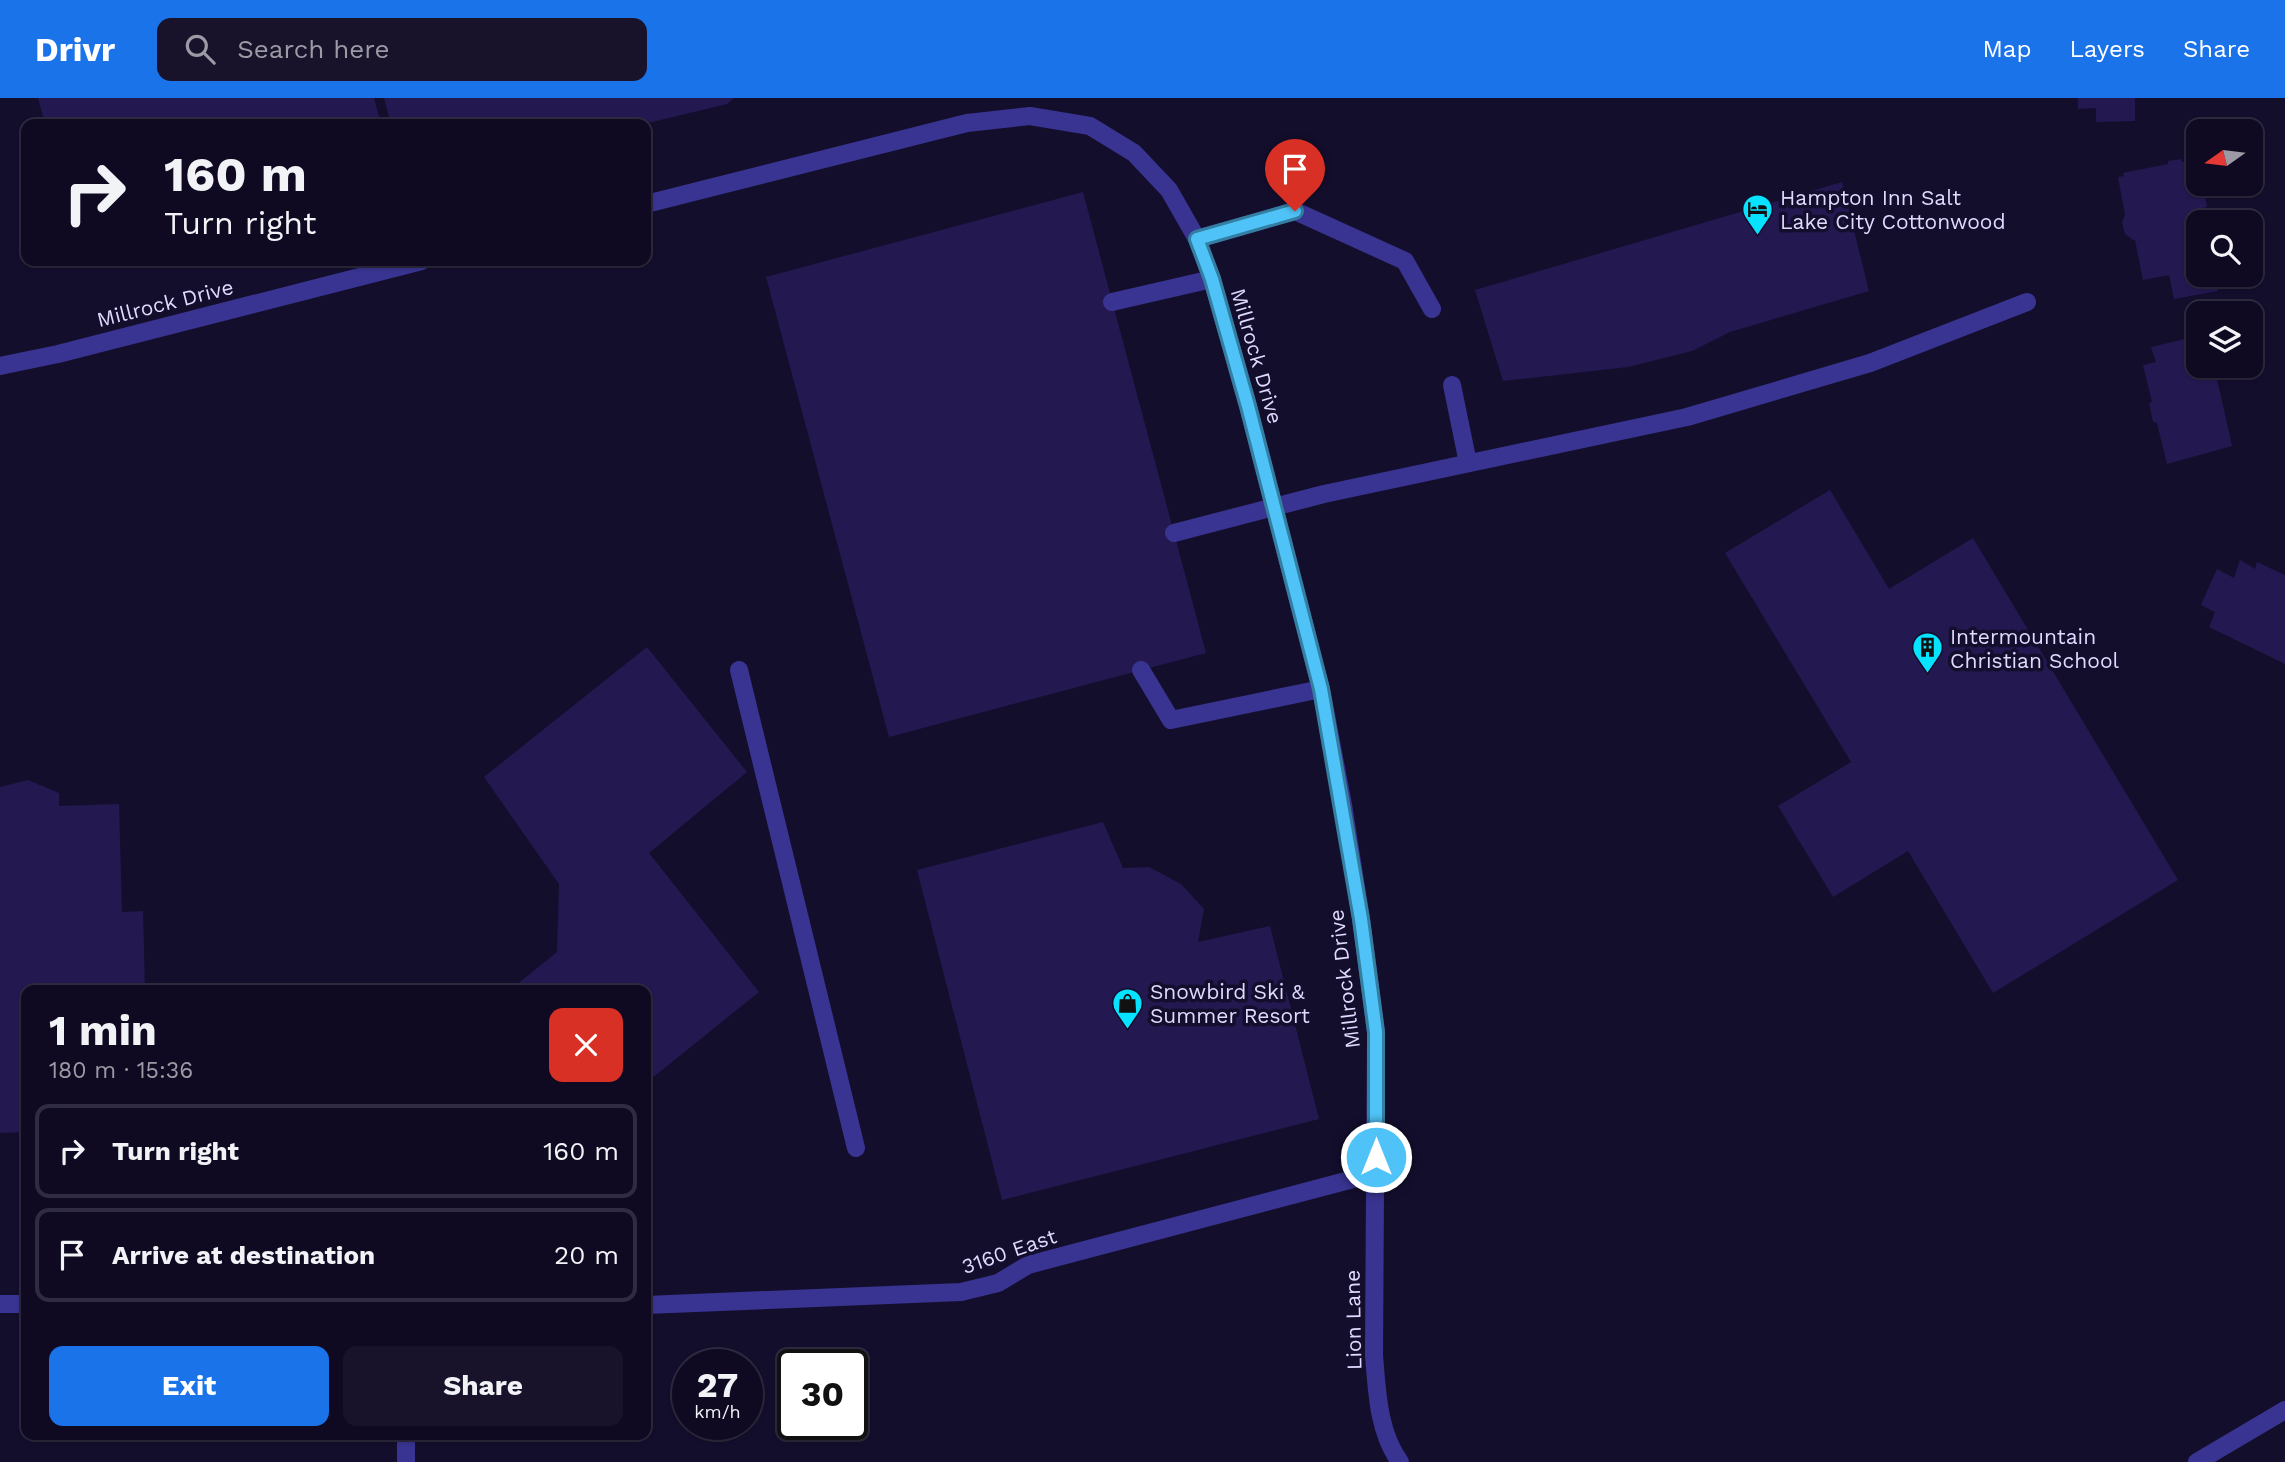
<!DOCTYPE html>
<html lang="en">
<head>
<meta charset="utf-8">
<style>
	body { margin:0; font-family:"Work Sans",sans-serif; background:#18132a; color:#f1f3f6; height:100vh; display:flex; flex-direction:column; font-size:26px; white-space:nowrap }
	* { box-sizing:border-box; margin:0 }
	p { font-size:23px; color:#9b9aa5 }
	.icon { flex:none; width:38px; height:38px; fill:none; stroke:currentColor; stroke-width:2; stroke-linecap:round; stroke-linejoin:round }
	.map { position:relative; flex:1; overflow:hidden }
	.details { position:absolute; left:21px; top:887px; width:630px; height:455px; display:flex; flex-direction:column; background:#0f0a22; border-radius:14px; box-shadow:0 2px 5px #0004,0 0 0 2px #2f2b40 }
	.details>* { flex:none }
	.banner { position:absolute; left:21px; top:21px; width:630px; height:147px; border-radius:14px; box-shadow:0 2px 5px #0004,0 0 0 2px #2f2b40; background:#0f0a22; color:#f1f3f6; overflow:hidden }
	.needle { width:46px; rotate:256deg }
	.controls { position:absolute; left:2186px; top:21px; display:grid; gap:14px }
	.controls a { display:grid; place-items:center; width:77px; height:77px; border-radius:14px; background:#0f0a22; box-shadow:0 2px 5px #0004,0 0 0 2px #2f2b40; font-size:35px }
	.speed { position:absolute; left:672px; top:1251px; display:flex; gap:14px; font-size:35px; font-weight:700; text-align:center }
	.speed>* { display:grid; place-content:center; width:91px; height:91px; border-radius:50%; background:#0f0a22; box-shadow:0 2px 5px #0004,0 0 0 2px #2f2b40; line-height:1 }
	.speed small { font-size:18px; font-weight:400 }
	.speed .limit { border:4px solid #111; border-radius:10px; background:#fff; color:#111 }
	.pin { position:absolute; display:grid; place-items:center; width:60px; height:60px; color:#fff; margin:-72px -30px; border-radius:50% 50% 50% 0; rotate:-45deg; box-shadow:0 0 7px #0007 }
	.pin .icon { rotate:45deg }
	.me { position:absolute; width:77px; margin:-38px; rotate:0deg; stroke-linejoin:round; filter:drop-shadow(0 0 5px #0008) }
	.turn { display:flex; align-items:center; gap:24px; height:147px; padding:0 28px; font-size:32px }
	.turn .icon { width:91px; height:91px; stroke-width:2.5 }
	.turn b { display:block; font-size:49px; line-height:60px }
	.round { display:grid; place-items:center; flex:none; width:74px; height:74px; border-radius:14px; background:#18132a }
	.head { display:flex; align-items:center; justify-content:space-between; height:119px; padding:0 28px }
	h1 { font-size:42px; font-weight:700; line-height:52px }
	.primary-button { display:flex; gap:14px; margin-top:auto; padding:14px 28px }
	.primary-button a { flex:1; height:80px; border-radius:14px; background:#1a73e8; color:#fff; font-size:28px; font-weight:700; line-height:80px; text-align:center }
	.primary-button a+a { background:#18132a; color:#f1f3f6 }
	ul { padding:0; list-style:none }
	li { display:flex; align-items:center; gap:21px; height:94px; margin:0 14px 10px; padding:0 14px; border:4px solid #2f2b40; border-radius:14px }
	li div { flex:1 }
	li b { display:block; font-size:26px }
	li em { font-style:normal }
	header { display:flex; align-items:center; gap:42px; box-sizing:border-box; height:98px; padding:0 35px; background:#1a73e8; color:#fff }
	header strong { font-size:33px }
	nav { display:flex; gap:38px; margin-inline-start:auto; font-size:24px }
	.search { width:490px; height:63px; background:#18132a; display:flex; align-items:center; gap:18px; box-sizing:border-box; padding:0 24px; border-radius:14px; color:#9b9aa5; font-size:26px }
	.map>svg:first-child { display:block }
	.building { fill:#241850 }
	.lines { fill:none; stroke-linecap:round; stroke-linejoin:round }
	.service { stroke:#393491; stroke-width:18 }
	.minor { stroke:#393491; stroke-width:18 }
	.tertiary { stroke:#393491; stroke-width:18 }
	.route-casing { stroke:#337fa1; stroke-width:18 }
	.route { stroke:#4fc3f7; stroke-width:12 }
	.labels { text-anchor:middle; dominant-baseline:central; stroke-width:7; stroke-linejoin:round; paint-order:stroke }
	.poi-label { font-size:21px; fill:#dfdaff; stroke:#140e2d; text-anchor:start }
	.street-label { font-size:21px; fill:#dfdaff; stroke:#140e2d }
</style>
</head>
<body>
<header>
<strong>Drivr</strong>
<div class="search"><svg class="icon" aria-label="search" viewBox="0 0 24 24"><circle cx="10" cy="10" r="6"/><path d="M15 15l6 6"/></svg>Search here</div>
<nav><a>Map</a><a>Layers</a><a>Share</a></nav>
</header>
<div class="map">
<svg width="2285" height="1364" viewBox="0 0 2285 1364">
	<rect width="100%" height="100%" fill="#140e2d"/>
	<g class="building">
		<polygon points="38,0 374,0 381,26 45,26"/>
		<polygon points="384,0 734,0 727,6 644,26 391,26"/>
		<polygon points="2078,0 2135,0 2135,23 2096,24 2096,10 2078,11"/>
		<polygon points="2181,61 2182,64 2192,62 2193,68 2197,68 2197,90 2203,89 2207,109 2203,110 2206,124 2198,124 2198,177 2215,177 2218,193 2174,201 2169,177 2143,182 2135,142 2133,142 2125,136 2122,124 2125,117 2118,79 2124,78 2123,75 2168,66 2168,63"/>
		<polygon points="1842,84 1869,193 1730,234 1692,253 1628,269 1503,283 1475,192"/>
		<polygon points="1083,94 1206,555 889,639 766,179"/>
		<polygon points="80,163 100,163 100,164 81,168"/>
		<polygon points="2198,238 2198,268 2214,268 2232,348 2167,366 2157,325 2153,324 2149,305 2152,304 2143,267 2156,264 2151,249"/>
		<polygon points="1830,392 1889,491 1973,440 2178,782 1993,895 1908,753 1833,799 1778,708 1851,664 1725,455"/>
		<polygon points="2240,462 2255,471 2257,464 2285,477 2285,566 2209,529 2215,514 2201,507 2217,471 2234,480"/>
		<polygon points="647,549 747,674 649,755 759,894 646,985 646,892 510,892 557,854 559,786 484,679"/>
		<polygon points="28,682 59,695 59,708 119,706 122,814 143,813 145,892 26,892 26,1034 0,1035 0,689"/>
		<polygon points="1103,724 1123,770 1149,769 1181,786 1204,811 1198,844 1270,828 1319,1021 1002,1102 917,772"/>
	</g>
	<g class="lines">
		<g class="service">
			<polyline points="1197,141 1295,113 1405,163 1432,211"/>
			<polyline points="1112,204 1212,181"/>
			<polyline points="1452,287 1468,365"/>
			<polyline points="1174,435 1324,396 1687,319 1870,265 2027,204"/>
			<polyline points="739,572 856,1050"/>
			<polyline points="1141,572 1171,622 1321,591"/>
		</g>
		<g class="minor">
			<path d="M646,106L967,25L1030,18L1090,28L1134,55L1169,92L1197,141L1212,181L1248,308L1321,591L1343,707L1361,821L1376,934L1374,1257C1377,1293 1378,1334 1400,1364"/>
			<polyline points="0,268 58,256 422,163"/>
			<polyline points="0,1206 26,1206"/>
			<polyline points="646,1207 961,1194 998,1185 1028,1167 1376,1075"/>
			<polyline points="406,1337 406,1364"/>
		</g>
		<polyline class="tertiary" points="2197,1364 2285,1312"/>
	</g>
	<g class="lines">
		<defs>
			<polyline id="route" points="1295,113 1197,141 1212,181 1248,308 1321,591 1361,821 1376,934 1376,1059"/>
		</defs>
		<use href="#route" class="route-casing"/>
		<use href="#route" class="route"/>
	</g>
	<defs>
		<symbol id="hotel-pin" viewBox="-11 -11 22 30"><path d="M0 17L-7.5 6A9.5 9.5 0 1 1 7.5 6Z" fill="#06e2ff" stroke="#140e2d"/><path d="M-6-4.5h1.5V1H6V5H4.5V3h-9V5H-6ZM-4 0a1.8 1.8 0 1 1 3.6 0ZM.5 0V-2.5h3Q6-2.5 6 0Z" fill="#111"/></symbol>
		<symbol id="building-pin" viewBox="-11 -11 22 30"><path d="M0 17L-7.5 6A9.5 9.5 0 1 1 7.5 6Z" fill="#06e2ff" stroke="#140e2d"/><path d="M-4-6H4V6H1V3H-1V6H-4ZM-2.5-4.3h1.7v1.8h-1.7ZM.8-4.3h1.7v1.8H.8ZM-2.5-1h1.7V.8h-1.7ZM.8-1h1.7V.8H.8Z" fill="#111"/></symbol>
		<symbol id="shop-pin" viewBox="-11 -11 22 30"><path d="M0 17L-7.5 6A9.5 9.5 0 1 1 7.5 6Z" fill="#06e2ff" stroke="#140e2d"/><path d="M-5-2.5h2.3a2.7 3.5 0 0 1 5.4 0H5L5.5 6h-11ZM-1.5-2.5h3a1.5 2.3 0 0 0-3 0Z" fill="#111"/></symbol>
	</defs>
	<g fill-rule="evenodd">
		<use href="#hotel-pin" x="1740" y="94" width="35" height="47"/>
		<use href="#building-pin" x="1910" y="532" width="35" height="47"/>
		<use href="#shop-pin" x="1110" y="888" width="35" height="47"/>
	</g>
	<g class="labels">
		<g class="poi-label">
			<text x="1780" y="99">Hampton Inn Salt<tspan x="1780" dy="24">Lake City Cottonwood</tspan></text>
			<text x="1950" y="538">Intermountain<tspan x="1950" dy="24">Christian School</tspan></text>
			<text x="1150" y="893">Snowbird Ski &amp;<tspan x="1150" dy="24">Summer Resort</tspan></text>
		</g>
		<g class="street-label">
			<text transform="translate(165 205) rotate(-14)">Millrock Drive</text>
			<text transform="translate(1257 258) rotate(74)">Millrock Drive</text>
			<text transform="translate(1344 881) rotate(-97)">Millrock Drive</text>
			<text transform="translate(1009 1153) rotate(-19)">3160 East</text>
			<text transform="translate(1353 1222) rotate(-91)">Lion Lane</text>
		</g>
	</g>
</svg>
<div class="controls">
<a><svg class="needle" viewBox="-14 -14 28 28"><path d="M0-13l5 13h-10z" fill="#e53935"/><path d="M0 13l5-13h-10z" fill="#9b9aa5"/></svg></a>
<a><svg class="icon" aria-label="search" viewBox="0 0 24 24"><circle cx="10" cy="10" r="6"/><path d="M15 15l6 6"/></svg></a>
<a><svg class="icon" aria-label="layers" viewBox="0 0 24 24"><path d="M12 4l9 5-9 5-9-5zM3 14l9 5 9-5"/></svg></a>
</div>
<div class="speed"><div>27<small>km/h</small></div><div class="limit">30</div></div>
<div class="pin" style="left:1295px;top:113px;background:#d93025"><svg class="icon" aria-label="arrive" viewBox="0 0 24 24"><path d="M6 21V4h12l-3 4 3 4H6"/></svg></div>
<svg class="me" style="left:1376px;top:1059px" viewBox="-20 -20 40 40"><circle r="17" fill="#4fc3f7" stroke="#fff" stroke-width="3"/><path d="M0-11L8 9 0 5-8 9z" fill="#fff"/></svg>
<div class="banner">
<div class="turn"><svg class="icon" aria-label="right" viewBox="0 0 24 24"><path d="M7 20v-9h11M14 6l5 5-5 5"/></svg><div><b>160 m</b>Turn right</div></div>
</div>
<section class="details">
<div class="head"><div><h1>1 min</h1><p>180 m · 15:36</p></div><a class="round" style="background:#d93025;color:#fff"><svg class="icon" aria-label="close" viewBox="0 0 24 24"><path d="M6 6l12 12M18 6L6 18"/></svg></a></div>
<ul>
<li><svg class="icon" aria-label="right" viewBox="0 0 24 24"><path d="M7 20v-9h11M14 6l5 5-5 5"/></svg><div><b>Turn right</b></div><em>160 m</em></li>
<li><svg class="icon" aria-label="arrive" viewBox="0 0 24 24"><path d="M6 21V4h12l-3 4 3 4H6"/></svg><div><b>Arrive at destination</b></div><em>20 m</em></li>
</ul>
<div class="primary-button"><a>Exit</a><a>Share</a></div>
</section>
</div>
</body>
</html>
